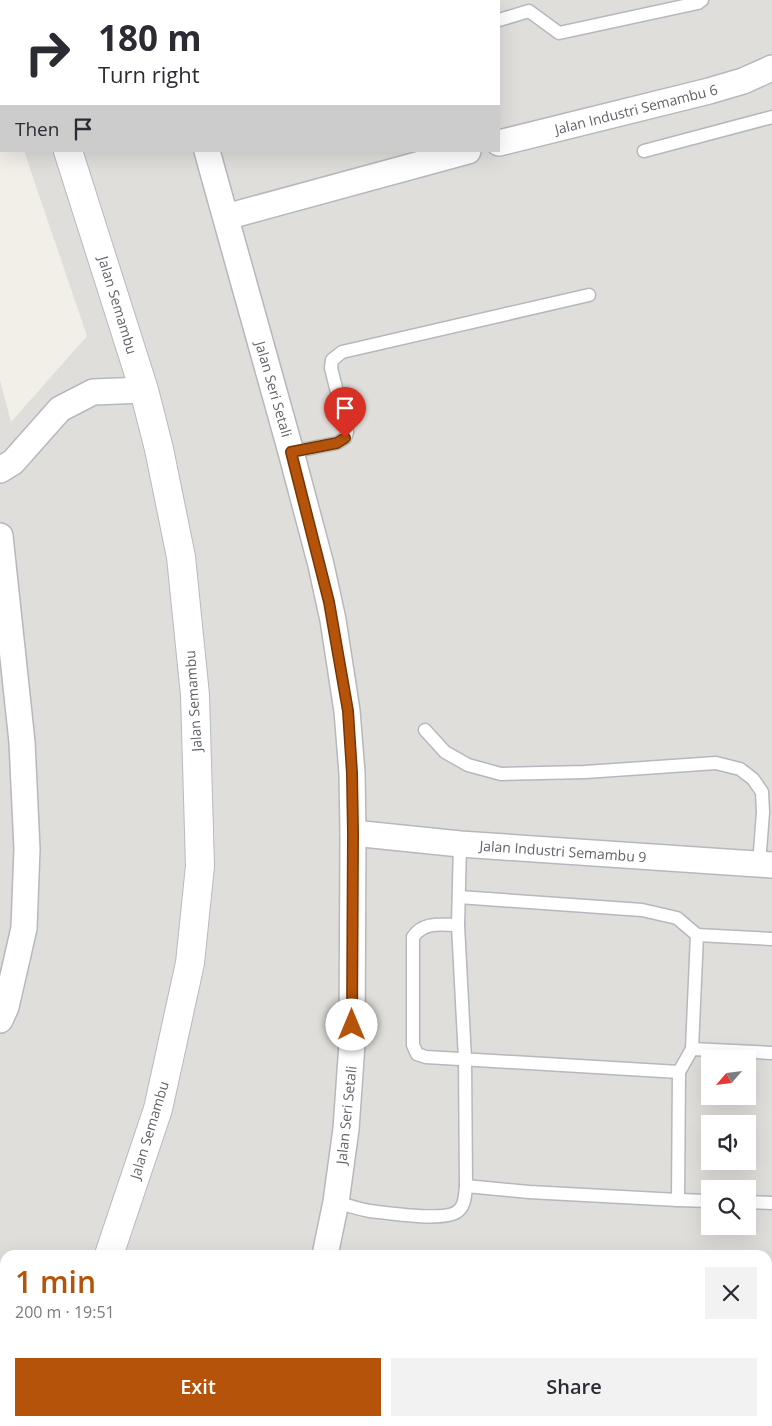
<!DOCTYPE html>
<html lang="en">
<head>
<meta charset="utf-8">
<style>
	body { margin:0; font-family:"Open Sans",sans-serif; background:#f2f2f3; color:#2b2b33; height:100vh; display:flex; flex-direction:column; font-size:19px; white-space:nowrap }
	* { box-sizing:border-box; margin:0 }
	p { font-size:16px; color:#7c7c81 }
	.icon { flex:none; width:28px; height:28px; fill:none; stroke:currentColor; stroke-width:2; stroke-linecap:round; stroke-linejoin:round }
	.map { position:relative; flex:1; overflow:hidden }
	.panel { position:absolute; left:0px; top:1250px; width:772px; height:176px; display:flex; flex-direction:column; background:#fff; border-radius:15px 15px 0 0; box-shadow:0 5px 20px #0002 }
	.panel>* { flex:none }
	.hud { position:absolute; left:0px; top:0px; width:500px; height:152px; box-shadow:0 5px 20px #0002; background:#fff; color:#2b2b33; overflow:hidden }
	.needle { width:32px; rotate:242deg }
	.tools { position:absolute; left:701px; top:1050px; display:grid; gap:10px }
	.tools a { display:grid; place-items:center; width:55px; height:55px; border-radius:0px; background:#fff; box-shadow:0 5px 20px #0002; font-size:25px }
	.pin { position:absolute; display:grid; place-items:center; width:42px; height:42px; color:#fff; margin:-51px -21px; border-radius:50% 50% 50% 0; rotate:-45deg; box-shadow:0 0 5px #0007 }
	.pin .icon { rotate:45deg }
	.me { position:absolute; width:55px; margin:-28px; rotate:0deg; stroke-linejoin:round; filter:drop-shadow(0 0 4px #0008) }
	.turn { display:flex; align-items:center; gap:18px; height:105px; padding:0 15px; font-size:22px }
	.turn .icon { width:65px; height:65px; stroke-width:2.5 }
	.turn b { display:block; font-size:35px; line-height:42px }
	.then { display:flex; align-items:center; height:48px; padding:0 15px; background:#0003; gap:10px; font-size:19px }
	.round { display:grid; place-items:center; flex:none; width:52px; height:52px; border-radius:0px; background:#f2f2f3 }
	.head { display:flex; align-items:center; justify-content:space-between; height:85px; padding:0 15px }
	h1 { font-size:30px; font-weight:600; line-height:38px; color:#b45309 }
	.action { display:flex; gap:10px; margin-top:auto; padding:10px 15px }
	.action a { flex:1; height:58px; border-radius:0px; background:#b45309; color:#fff; font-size:20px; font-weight:600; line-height:58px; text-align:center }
	.action a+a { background:#f2f2f3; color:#2b2b33 }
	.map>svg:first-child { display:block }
	.industrial { fill:#e0deda; fill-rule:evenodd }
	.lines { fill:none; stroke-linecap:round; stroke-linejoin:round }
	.service-casing { stroke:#b5b8bc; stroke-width:15 }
	.minor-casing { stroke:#b5b8bc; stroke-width:28 }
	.secondary-casing { stroke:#b6babf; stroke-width:30 }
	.service { stroke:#fff; stroke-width:12 }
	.minor { stroke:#fff; stroke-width:25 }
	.secondary { stroke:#fff; stroke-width:28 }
	.route-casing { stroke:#753606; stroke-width:12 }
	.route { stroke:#b45309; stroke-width:9 }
	.labels { text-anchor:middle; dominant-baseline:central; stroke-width:4; stroke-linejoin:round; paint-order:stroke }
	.street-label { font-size:14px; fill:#5f6368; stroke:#fff }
</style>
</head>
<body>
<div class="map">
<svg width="772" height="1426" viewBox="0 0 772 1426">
	<rect width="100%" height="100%" fill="#f1efe8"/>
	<path class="industrial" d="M0,0H772V1426H0V380L11,422L87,336L24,151H499V1H1V83ZM710,1059H748V1096H710ZM710,1124H748V1161H710ZM710,1189H748V1226H710ZM5,1255H768V1421H5Z"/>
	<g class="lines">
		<defs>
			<g id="service">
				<polyline points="243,0 243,1"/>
				<polyline points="499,20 529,11 559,33 698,3 702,0"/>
				<polyline points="644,151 772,117"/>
				<polyline points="291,452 337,443 345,438 347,432 331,368 332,360 342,352 589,295"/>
				<polyline points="425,730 445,752 468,765 501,774 585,772 716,763 740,769 753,779 762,792 763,812 759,864"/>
				<polyline points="459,897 642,910 677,918 697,935 692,1049 679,1072 678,1200 529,1192 466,1186"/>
				<path d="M458,925C441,925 424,921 413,937V1045L417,1054L426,1057L679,1072"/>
				<polyline points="697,935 772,939"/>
				<polyline points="692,1049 772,1053"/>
				<polyline points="678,1200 710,1201"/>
				<path d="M336,1202C347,1205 358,1209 370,1211C388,1213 439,1221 455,1213C465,1208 465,1196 466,1186L465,1059L458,925L460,844"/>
				<polyline points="748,1202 772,1203"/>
				<polyline points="356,1426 357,1421"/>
			</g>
			<g id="minor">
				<polyline points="165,0 165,1"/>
				<polyline points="499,143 709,91 743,81 772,68"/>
				<polyline points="207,151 291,452 321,565 333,620 347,711 352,773 353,833 352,1044 346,1129 336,1202 325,1255"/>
				<polyline points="226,217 468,151"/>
				<polyline points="0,470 13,462 60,409 93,392 144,390"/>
				<polyline points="0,536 22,742 27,849 24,928 6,1007 0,1020"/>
				<polyline points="353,833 460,844 772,865"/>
				<polyline points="286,1426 287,1421"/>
			</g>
			<g id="secondary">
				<polyline points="18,0 19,1"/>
				<polyline points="68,151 144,390 159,449 181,557 195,695 200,866 190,963 158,1109 109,1255"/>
				<polyline points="40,1426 42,1421"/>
			</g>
		</defs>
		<use href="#service" class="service-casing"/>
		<use href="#minor" class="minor-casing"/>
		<use href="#secondary" class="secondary-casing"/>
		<use href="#service" class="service"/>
		<use href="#minor" class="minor"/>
		<use href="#secondary" class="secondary"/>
	</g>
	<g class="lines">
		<defs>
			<polyline id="route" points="345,438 337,443 291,452 329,602 348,711 352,773 353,833 352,1025"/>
		</defs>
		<use href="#route" class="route-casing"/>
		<use href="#route" class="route"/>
	</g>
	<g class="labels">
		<g class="street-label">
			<text transform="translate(636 109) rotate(-14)">Jalan Industri Semambu 6</text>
			<text transform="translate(118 305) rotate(73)">Jalan Semambu</text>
			<text transform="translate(274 389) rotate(74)">Jalan Seri Setali</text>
			<text transform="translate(193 701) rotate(-94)">Jalan Semambu</text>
			<text transform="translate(563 851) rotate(4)">Jalan Industri Semambu 9</text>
			<text transform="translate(346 1115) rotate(-84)">Jalan Seri Setali</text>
			<text transform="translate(149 1130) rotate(-73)">Jalan Semambu</text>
		</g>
	</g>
</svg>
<div class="tools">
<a><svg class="needle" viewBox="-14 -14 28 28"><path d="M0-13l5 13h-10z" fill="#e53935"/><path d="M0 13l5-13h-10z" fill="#7c7c81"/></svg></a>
<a><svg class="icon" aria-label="sound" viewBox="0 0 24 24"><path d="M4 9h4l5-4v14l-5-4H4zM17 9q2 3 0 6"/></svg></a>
<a><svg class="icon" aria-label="search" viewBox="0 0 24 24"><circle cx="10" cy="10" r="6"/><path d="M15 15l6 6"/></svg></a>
</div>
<div class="pin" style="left:345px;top:438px;background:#d93025"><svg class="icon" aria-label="arrive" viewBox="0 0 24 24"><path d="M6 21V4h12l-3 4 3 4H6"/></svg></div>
<svg class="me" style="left:352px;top:1025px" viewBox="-20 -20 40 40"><circle r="19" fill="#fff"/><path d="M0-13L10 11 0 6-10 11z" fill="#b45309"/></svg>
<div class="hud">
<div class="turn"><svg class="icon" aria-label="right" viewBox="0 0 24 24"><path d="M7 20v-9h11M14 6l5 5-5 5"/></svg><div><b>180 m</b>Turn right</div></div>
<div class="then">Then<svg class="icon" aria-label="arrive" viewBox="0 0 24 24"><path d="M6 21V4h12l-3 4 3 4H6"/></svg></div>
</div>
<section class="panel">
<div class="head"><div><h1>1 min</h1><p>200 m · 19:51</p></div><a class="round"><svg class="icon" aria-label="close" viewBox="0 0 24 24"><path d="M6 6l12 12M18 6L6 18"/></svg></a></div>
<div class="action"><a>Exit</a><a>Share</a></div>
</section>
</div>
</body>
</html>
